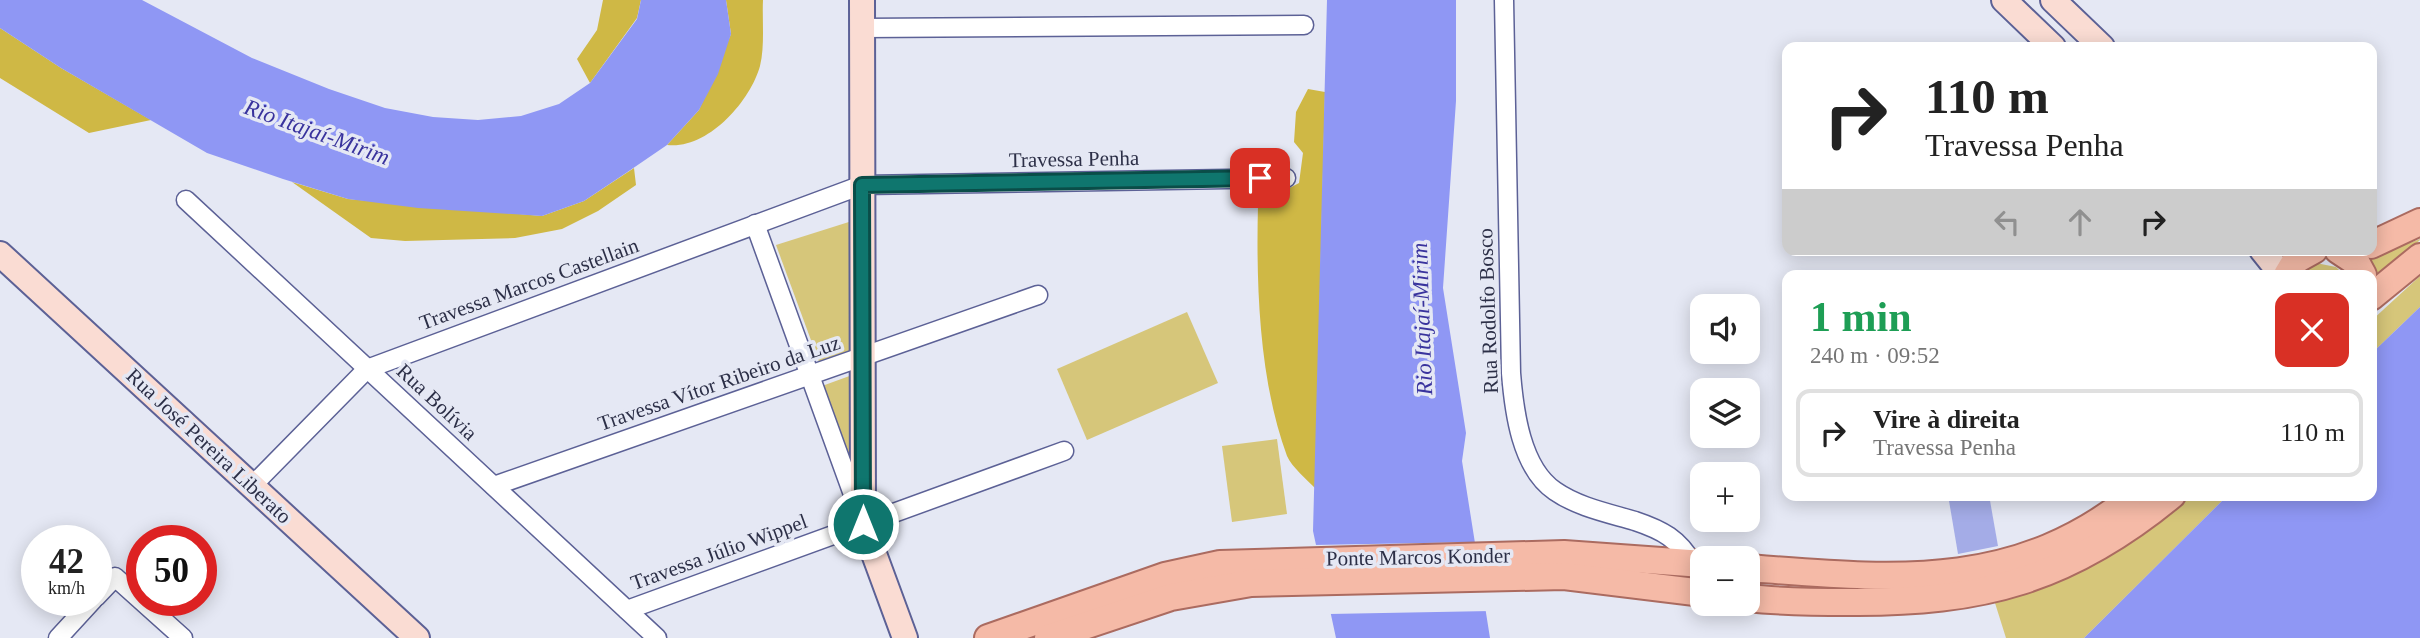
<!DOCTYPE html>
<html lang="pt">
<head>
<meta charset="utf-8">
<style>
	body { margin:0; font-family:Georgia,serif; background:#f6f6f6; color:#222; height:100vh; display:flex; flex-direction:column; font-size:26px; white-space:nowrap }
	* { box-sizing:border-box; margin:0 }
	p { font-size:23px; color:#767676 }
	.icon { flex:none; width:38px; height:38px; fill:none; stroke:currentColor; stroke-width:2; stroke-linecap:round; stroke-linejoin:round }
	.map { position:relative; flex:1; overflow:hidden }
	.drawer { position:absolute; left:1782px; top:270px; width:595px; height:231px; display:flex; flex-direction:column; background:#fff; border-radius:14px; box-shadow:0 4px 18px #0003 }
	.drawer>* { flex:none }
	.hud { position:absolute; left:1782px; top:42px; width:595px; height:214px; border-radius:14px; box-shadow:0 4px 18px #0003; background:#fff; color:#222; overflow:hidden }
	.fabs { position:absolute; left:1690px; top:294px; display:grid; gap:14px }
	.fabs a { display:grid; place-items:center; width:70px; height:70px; border-radius:14px; background:#fff; box-shadow:0 4px 18px #0003; font-size:35px }
	.speed { position:absolute; left:21px; top:525px; display:flex; gap:14px; font-size:35px; font-weight:700; text-align:center }
	.speed>* { display:grid; place-content:center; width:91px; height:91px; border-radius:50%; background:#fff; box-shadow:0 4px 18px #0003; line-height:1 }
	.speed small { font-size:18px; font-weight:400 }
	.speed .limit { border:10px solid #d22; background:#fff; color:#111 }
	.pin { position:absolute; display:grid; place-items:center; width:60px; height:60px; color:#fff; margin:-30px; border-radius:14px; box-shadow:0 4px 10px #0006 }
	.me { position:absolute; width:77px; margin:-38px; rotate:0deg; stroke-linejoin:round; filter:drop-shadow(0 0 5px #0008) }
	.turn { display:flex; align-items:center; gap:24px; height:147px; padding:0 28px; font-size:32px }
	.turn .icon { width:91px; height:91px; stroke-width:2.5 }
	.turn b { display:block; font-size:49px; line-height:60px }
	.lanes { display:flex; align-items:center; height:66px; padding:0 28px; background:#0003; justify-content:center; gap:35px; direction:ltr }
	.lanes .off { opacity:.35 }
	.round { display:grid; place-items:center; flex:none; width:74px; height:74px; border-radius:14px; background:#f6f6f6 }
	.head { display:flex; align-items:center; justify-content:space-between; height:119px; padding:0 28px }
	h1 { font-size:42px; font-weight:800; line-height:52px; color:#1e9e55 }
	ul { padding:0; list-style:none }
	li { display:flex; align-items:center; gap:21px; height:88px; margin:0 14px 10px; padding:0 14px; border:4px solid #e0e0e0; border-radius:14px }
	li div { flex:1 }
	li b { display:block; font-size:26px }
	li em { font-style:normal }
	.map>svg:first-child { display:block }
	.green { fill:#d6c67a }
	.forest { fill:#cfb845 }
	.water { fill:#8f97f4 }
	.pier { fill:#e5e8f4 }
	.building { fill:#a4ace7 }
	.lines { fill:none; stroke-linecap:round; stroke-linejoin:round }
	.street-casing { stroke:#5c6196; stroke-width:21 }
	.secondary-casing { stroke:#5c6196; stroke-width:28 }
	.primary-casing { stroke:#ab6b60; stroke-width:30 }
	.street { stroke:#fff; stroke-width:18 }
	.secondary { stroke:#fadcd3; stroke-width:24 }
	.primary { stroke:#f5baa7; stroke-width:26 }
	.route-casing { stroke:#0a4d48; stroke-width:18 }
	.route { stroke:#0f766e; stroke-width:12 }
	.labels { text-anchor:middle; dominant-baseline:central; stroke-width:7; stroke-linejoin:round; paint-order:stroke }
	.street-label { font-size:21px; fill:#2c2f47; stroke:#e5e8f4 }
	.water-label { font-size:23px; font-style:italic; fill:#39339d; stroke:#e5e8f4 }
</style>
</head>
<body>
<div class="map">
<svg width="2420" height="638" viewBox="0 0 2420 638">
	<rect width="100%" height="100%" fill="#e5e8f4"/>
	<g class="green">
		<polygon points="852,221 855,349 819,362 776,245"/>
		<polygon points="2420,239 2420,240 2375,283 2376,274 2366,259"/>
		<polygon points="2316,263 2336,267 2344,275 2298,275"/>
		<polygon points="2420,276 2420,307 2371,354 2371,321"/>
		<polygon points="1187,312 1218,383 1087,440 1057,369"/>
		<polygon points="855,374 856,478 822,386"/>
		<polygon points="1277,439 1287,514 1232,522 1222,446"/>
		<path d="M2191,495H2228L2084,638H2006L1995,603C2070,578 2132,549 2191,495Z"/>
	</g>
	<g class="forest">
		<polygon points="603,0 641,0 637,18 590,83 577,59 597,30"/>
		<path d="M726,0H763C762,20 765,46 760,66C750,102 707,150 667,145L699,110L731,34Z"/>
		<polygon points="0,28 61,68 151,120 89,133 0,78"/>
		<path d="M1308,89L1325,92L1315,488C1306,479 1292,467 1287,456C1259,380 1256,285 1258,205L1299,183L1303,153L1294,142L1296,112Z"/>
		<polygon points="634,168 636,185 598,211 562,229 515,238 405,241 371,238 292,182 348,199 542,216 584,201"/>
	</g>
	<g class="water">
		<polygon points="0,0 142,0 252,58 329,89 385,108 433,117 478,120 521,116 559,104 590,83 637,19 641,0 726,0 731,34 718,74 699,110 667,145 626,173 584,201 542,216 418,208 348,199 283,179 207,153 61,68 0,28"/>
		<polygon points="1327,0 1456,0 1456,101 1443,288 1466,433 1462,461 1490,638 1336,638 1313,531"/>
		<polygon points="2420,307 2420,638 2084,638 2228,495 2371,495 2371,354"/>
	</g>
	<polygon class="pier" points="1479,542 1491,611 1329,614 1313,545"/>
	<polygon class="building" points="1948,495 1989,495 1998,546 1958,554"/>
	<g class="lines">
		<defs>
			<g id="street">
				<path d="M1504,0L1511,373C1514,411 1521,468 1555,491C1578,507 1608,513 1635,521C1662,530 1679,539 1693,564"/>
				<polyline points="862,28 1304,25"/>
				<polyline points="186,200 657,638"/>
				<polyline points="755,224 859,511"/>
				<polyline points="252,486 367,369 862,185 1286,178"/>
				<polyline points="494,486 1038,295"/>
				<polyline points="96,597 115,577 183,638"/>
				<polyline points="627,610 1064,451"/>
				<polyline points="58,638 93,600"/>
			</g>
			<g id="secondary">
				<polyline points="862,0 863,524 905,638"/>
				<polyline points="2004,0 2053,47"/>
				<polyline points="2053,0 2102,47"/>
				<polyline points="2262,250 2282,275"/>
				<polyline points="0,254 417,638"/>
			</g>
			<g id="primary">
				<polyline points="2371,245 2420,222"/>
				<polyline points="2338,250 2356,262 2363,275"/>
				<polyline points="2287,275 2296,260 2314,250"/>
				<polyline points="2371,297 2420,257"/>
				<path d="M1748,568C1893,579 2015,593 2135,495"/>
				<path d="M1748,598C1782,602 1816,602 1850,602C1982,603 2069,580 2172,495"/>
				<polyline points="988,638 1165,576 1220,564 1564,554 1703,564"/>
				<polyline points="1048,638 1171,597 1251,583 1564,576 1703,593"/>
			</g>
		</defs>
		<use href="#street" class="street-casing"/>
		<use href="#secondary" class="secondary-casing"/>
		<use href="#primary" class="primary-casing"/>
		<use href="#street" class="street"/>
		<use href="#secondary" class="secondary"/>
		<use href="#primary" class="primary"/>
	</g>
	<g class="lines">
		<defs>
			<polyline id="route" points="863,524 862,185 1260,178"/>
		</defs>
		<use href="#route" class="route-casing"/>
		<use href="#route" class="route"/>
	</g>
	<g class="labels">
		<g class="street-label">
			<text transform="translate(1074 159) rotate(-1)">Travessa Penha</text>
			<text transform="translate(529 284) rotate(-20)">Travessa Marcos Castellain</text>
			<text transform="translate(1488 311) rotate(-92)">Rua Rodolfo Bosco</text>
			<text transform="translate(719 383) rotate(-19)">Travessa Vítor Ribeiro da Luz</text>
			<text transform="translate(437 402) rotate(43)">Rua Bolívia</text>
			<text transform="translate(209 446) rotate(43)">Rua José Pereira Liberato</text>
			<text transform="translate(719 552) rotate(-20)">Travessa Júlio Wippel</text>
			<text transform="translate(1418 557) rotate(-1)">Ponte Marcos Konder</text>
		</g>
		<g class="water-label">
			<text transform="translate(317 132) rotate(20)">Rio Itajaí-Mirim</text>
			<text transform="translate(1422 319) rotate(-92)">Rio Itajaí-Mirim</text>
		</g>
	</g>
</svg>
<div class="fabs">
<a><svg class="icon" aria-label="sound" viewBox="0 0 24 24"><path d="M4 9h4l5-4v14l-5-4H4zM17 9q2 3 0 6"/></svg></a>
<a><svg class="icon" aria-label="layers" viewBox="0 0 24 24"><path d="M12 4l9 5-9 5-9-5zM3 14l9 5 9-5"/></svg></a>
<a>+</a>
<a>−</a>
</div>
<div class="speed"><div>42<small>km/h</small></div><div class="limit">50</div></div>
<div class="pin" style="left:1260px;top:178px;background:#d93025"><svg class="icon" aria-label="arrive" viewBox="0 0 24 24"><path d="M6 21V4h12l-3 4 3 4H6"/></svg></div>
<svg class="me" style="left:863px;top:524px" viewBox="-20 -20 40 40"><circle r="17" fill="#0f766e" stroke="#fff" stroke-width="3"/><path d="M0-11L8 9 0 5-8 9z" fill="#fff"/></svg>
<div class="hud">
<div class="turn"><svg class="icon" aria-label="right" viewBox="0 0 24 24"><path d="M7 20v-9h11M14 6l5 5-5 5"/></svg><div><b>110 m</b>Travessa Penha</div></div>
<div class="lanes"><svg class="icon off" aria-label="left" viewBox="0 0 24 24"><path d="M17 20v-9H6M10 6l-5 5 5 5"/></svg><svg class="icon off" aria-label="ahead" viewBox="0 0 24 24"><path d="M12 20V5M6 11l6-6 6 6"/></svg><svg class="icon" aria-label="right" viewBox="0 0 24 24"><path d="M7 20v-9h11M14 6l5 5-5 5"/></svg></div>
</div>
<section class="drawer">
<div class="head"><div><h1>1 min</h1><p>240 m · 09:52</p></div><a class="round" style="background:#d93025;color:#fff"><svg class="icon" aria-label="close" viewBox="0 0 24 24"><path d="M6 6l12 12M18 6L6 18"/></svg></a></div>
<ul>
<li><svg class="icon" aria-label="right" viewBox="0 0 24 24"><path d="M7 20v-9h11M14 6l5 5-5 5"/></svg><div><b>Vire à direita</b><p>Travessa Penha</p></div><em>110 m</em></li>
</ul>
</section>
</div>
</body>
</html>
